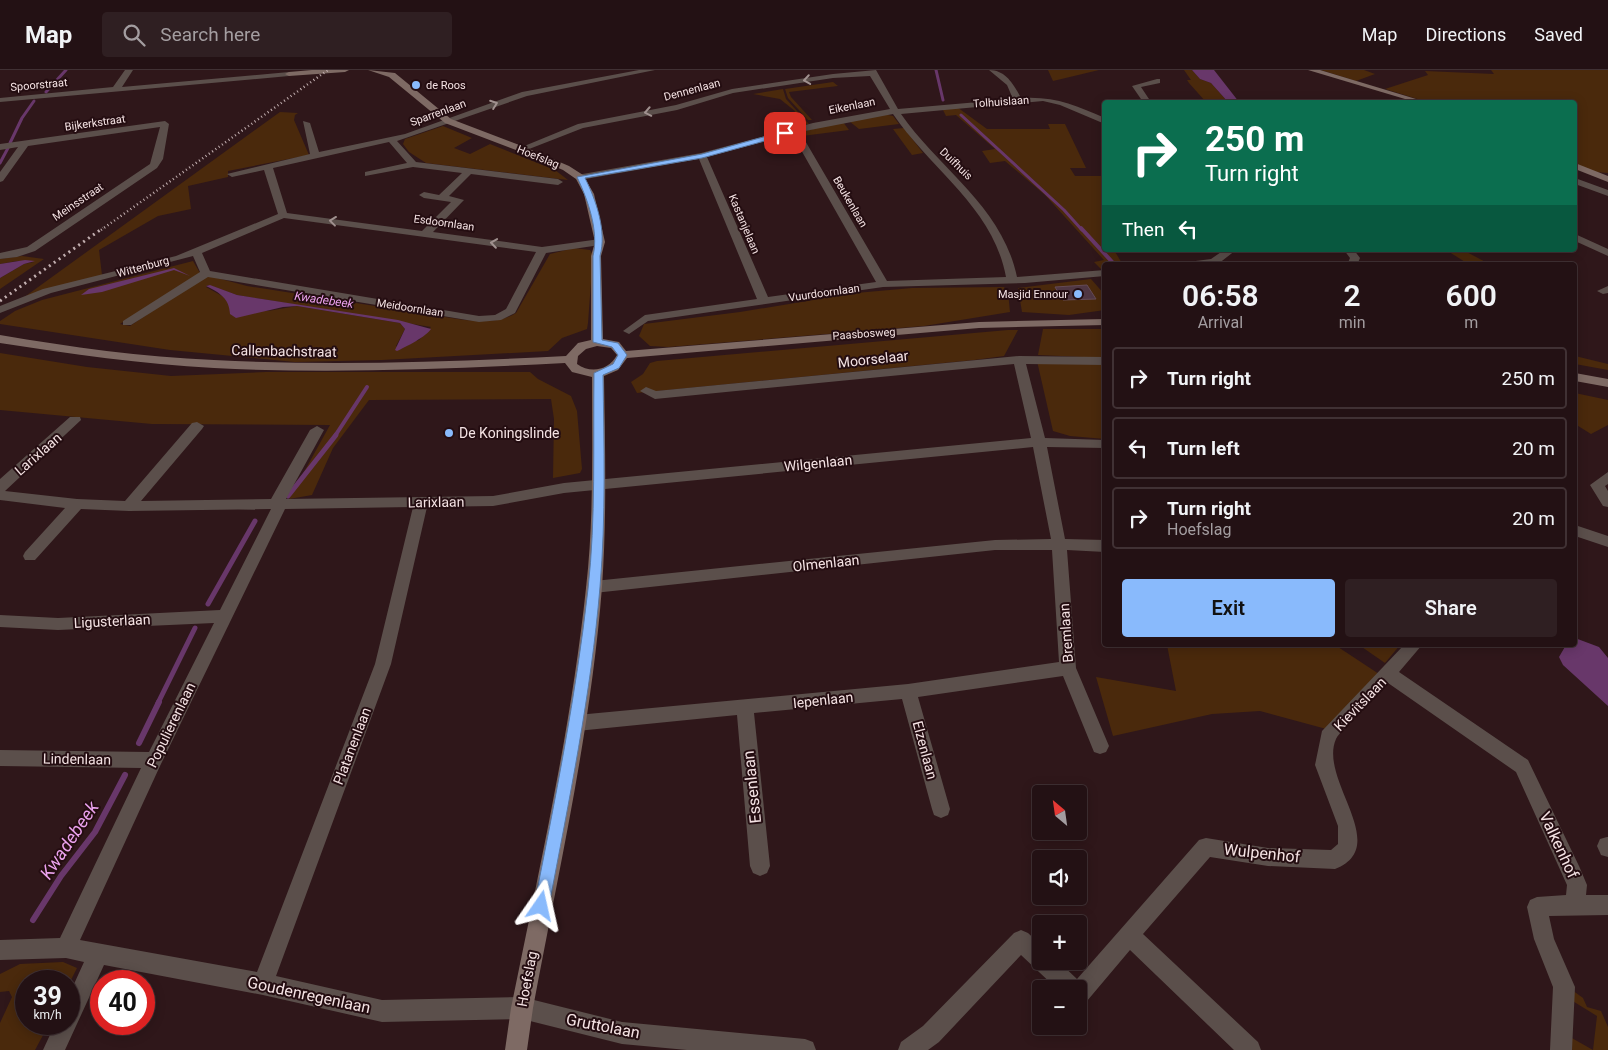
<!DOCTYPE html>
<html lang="en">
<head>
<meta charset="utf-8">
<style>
	body { margin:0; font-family:Roboto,sans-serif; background:#2f1f22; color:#f1f3f6; height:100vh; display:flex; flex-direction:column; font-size:19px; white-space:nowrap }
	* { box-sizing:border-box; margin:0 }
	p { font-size:16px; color:#a39da0 }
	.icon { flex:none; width:28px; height:28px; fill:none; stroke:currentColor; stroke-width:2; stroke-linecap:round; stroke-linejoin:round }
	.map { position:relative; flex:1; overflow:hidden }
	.details { position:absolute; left:1102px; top:192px; width:475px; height:385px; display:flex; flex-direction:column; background:#231114; border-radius:5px; box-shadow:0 2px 12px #0003,0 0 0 1px #403134 }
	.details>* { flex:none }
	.top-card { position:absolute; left:1102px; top:30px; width:475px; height:152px; border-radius:5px; box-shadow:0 2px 12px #0003,0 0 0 1px #403134; background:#0b6e4f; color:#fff; overflow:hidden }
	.needle { width:32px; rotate:331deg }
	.controls { position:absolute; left:1032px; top:715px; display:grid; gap:10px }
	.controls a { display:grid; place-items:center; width:55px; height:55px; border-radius:5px; background:#231114; box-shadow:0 2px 12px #0003,0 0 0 1px #403134; font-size:25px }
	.speed { position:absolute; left:15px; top:900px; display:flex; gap:10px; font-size:25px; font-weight:700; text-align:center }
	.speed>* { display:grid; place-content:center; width:65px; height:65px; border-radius:50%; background:#231114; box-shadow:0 2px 12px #0003,0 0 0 1px #403134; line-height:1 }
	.speed small { font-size:12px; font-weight:400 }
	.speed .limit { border:8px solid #d22; background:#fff; color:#111 }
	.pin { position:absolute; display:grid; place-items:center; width:42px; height:42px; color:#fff; margin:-21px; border-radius:10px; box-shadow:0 2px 8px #0006 }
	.me { position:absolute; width:55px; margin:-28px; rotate:11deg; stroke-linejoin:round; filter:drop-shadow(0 0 4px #0008) }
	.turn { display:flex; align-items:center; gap:18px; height:105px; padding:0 20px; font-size:22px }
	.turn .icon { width:65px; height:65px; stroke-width:2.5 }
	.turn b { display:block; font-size:35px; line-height:42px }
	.then { display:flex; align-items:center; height:48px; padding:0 20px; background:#0003; gap:10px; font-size:19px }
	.eta { display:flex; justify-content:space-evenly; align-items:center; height:85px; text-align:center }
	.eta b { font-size:30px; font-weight:600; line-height:35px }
	.cta { display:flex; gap:10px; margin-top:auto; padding:10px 20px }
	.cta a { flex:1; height:58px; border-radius:5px; background:#89bafc; color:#111; font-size:20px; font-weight:600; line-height:58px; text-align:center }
	.cta a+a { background:#2f1f22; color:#f1f3f6 }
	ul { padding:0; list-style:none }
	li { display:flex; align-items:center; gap:15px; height:62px; margin:0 10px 8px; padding:0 10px; border:2px solid #403134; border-radius:5px }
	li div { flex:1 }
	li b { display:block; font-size:19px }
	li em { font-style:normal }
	header { display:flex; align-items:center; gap:30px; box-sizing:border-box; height:70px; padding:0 25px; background:#231114; border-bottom:1px solid #403134 }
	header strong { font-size:24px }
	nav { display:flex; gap:28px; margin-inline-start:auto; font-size:18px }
	.search { width:350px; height:45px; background:#2f1f22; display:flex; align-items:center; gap:12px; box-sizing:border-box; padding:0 18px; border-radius:5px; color:#a39da0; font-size:19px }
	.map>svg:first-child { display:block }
	.green { fill:#4a290c; fill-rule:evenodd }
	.water { fill:#68376a }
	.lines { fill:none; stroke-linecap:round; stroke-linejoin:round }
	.stream-far3 { stroke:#68376a; stroke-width:3 }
	.stream-far2 { stroke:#68376a; stroke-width:4 }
	.stream-far1 { stroke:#68376a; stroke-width:5 }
	.stream { stroke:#68376a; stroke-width:6 }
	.building { fill:#4f3642; stroke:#654b57 }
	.street { fill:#5b4f4b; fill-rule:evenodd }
	.secondary { fill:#7e6a64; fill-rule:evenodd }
	.rail-far1 { stroke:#c2afb0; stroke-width:2.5; stroke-dasharray:1 3; stroke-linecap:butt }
	.rail { stroke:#c2afb0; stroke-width:3; stroke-dasharray:2 4; stroke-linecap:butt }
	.oneway { stroke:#a0918f }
	.route { fill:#89bafc; stroke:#5979a4 }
	.poi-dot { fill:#89bafc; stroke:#240d11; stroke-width:2 }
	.labels { text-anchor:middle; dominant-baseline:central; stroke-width:4; stroke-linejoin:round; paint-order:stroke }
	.far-street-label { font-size:11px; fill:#f4e2e3; stroke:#240d11 }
	.far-poi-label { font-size:11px; fill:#f4e2e3; stroke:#240d11; text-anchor:start }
	.far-water-label { font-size:12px; font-style:italic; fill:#eba2ee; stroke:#240d11 }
	.street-label { font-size:14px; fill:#f4e2e3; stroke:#240d11 }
	.poi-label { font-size:14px; fill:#f4e2e3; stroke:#240d11; text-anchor:start }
	.near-street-label { font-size:16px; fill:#f4e2e3; stroke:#240d11 }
	.near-water-label { font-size:18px; font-style:italic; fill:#eba2ee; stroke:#240d11 }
</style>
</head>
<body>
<header>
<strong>Map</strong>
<div class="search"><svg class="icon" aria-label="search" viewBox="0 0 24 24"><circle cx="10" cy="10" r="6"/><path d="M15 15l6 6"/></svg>Search here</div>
<nav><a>Map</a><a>Directions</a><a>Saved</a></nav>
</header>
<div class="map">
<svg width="1608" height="980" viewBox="0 0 1608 980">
	<rect width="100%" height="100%" fill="#2f171a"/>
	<g class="green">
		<polygon points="1048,0 1099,0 1053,11"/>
		<polygon points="1184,0 1192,0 1200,9 1211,13 1228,32 1206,32 1189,13 1187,10 1191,10"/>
		<polygon points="1321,0 1364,0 1375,4 1356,11"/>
		<polygon points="1491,0 1608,0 1608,103 1595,102 1575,94 1575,32 1427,32 1385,19 1428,5 1425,1 1494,4"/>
		<polygon points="833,12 838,16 789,22 791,27 812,50 808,50 788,28 785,19"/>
		<polygon points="783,19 786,29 809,54 769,64 790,54 795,41 780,29 753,24"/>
		<polygon points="957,37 987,59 1050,59 1048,54 1065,54 1086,98 1070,98 1075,106 1105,106 1105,180 1114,180 1123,195 1105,195 1105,200 1103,201 1094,192 1104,190 1045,125 1005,91 990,93 982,81 995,79 956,45 946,46 942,38"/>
		<polygon points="280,42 298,43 295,45 294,50 309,85 228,101 228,107 188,116 191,139 158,146 99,180 102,205 23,228"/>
		<polygon points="883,44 893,46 899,54 859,59 849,51"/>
		<polygon points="843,52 849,60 802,66 802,64 804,61"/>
		<polygon points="443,56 472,68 454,78 470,84 490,74 555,100 568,110 426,93 409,82 403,74 405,69"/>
		<polygon points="904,58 923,83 912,85 893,59"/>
		<path d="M574,178L590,180L593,185L588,253L587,259L562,268L548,281L382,290L295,292L170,280L0,254V251L15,241L42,230L193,191L200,203L120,254L130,256L206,205L247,216L464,250C483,251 500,253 516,243L550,184ZM208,215L237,225L431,257L419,270L409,273L401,279L396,276L405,259L400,253L297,236L268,241L229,234L224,227L206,217Z"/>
		<polygon points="1446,180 1463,180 1491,195 1470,195"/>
		<polygon points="22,186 44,189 0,219 0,208 24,194 34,192 17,191 0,194 0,189"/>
		<polygon points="1091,209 1105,225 1105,240 1069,245 1022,242 1018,218"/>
		<polygon points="1004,217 1008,222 1010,242 924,256 668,277 650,276 639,266 644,254 740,242 856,223 912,218"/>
		<polygon points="1043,259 1105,259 1105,288 1038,285"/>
		<polygon points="1008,260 1018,260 1004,286 974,290 637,323 631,312 643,304 650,293 657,291"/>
		<polygon points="0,283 87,297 171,306 266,302 530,302 538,309 571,326 577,341 582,399 580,403 553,408 554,349 551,329 369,330 333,378 312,425 289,429 330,355 152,354 0,340"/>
		<polygon points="1575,286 1608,294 1608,300 1575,294"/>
		<polygon points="1037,291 1105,293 1105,369 1070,366 1053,361"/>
		<polygon points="1575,323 1608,330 1608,355 1591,364 1575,354"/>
		<polygon points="1167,575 1335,575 1379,604 1330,660 1260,641 1212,644 1113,666 1096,607 1176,621"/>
		<polygon points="1359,575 1400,575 1385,593"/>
		<polygon points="63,892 77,898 69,914 69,911 26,911 26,954 49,954 35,980 0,980 0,953 12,927 9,921 0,922 0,904 20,894"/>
		<polygon points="1572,920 1583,928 1587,937 1601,941 1608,957 1608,980 1570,980 1570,967 1593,980 1597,946 1571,930"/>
	</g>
	<g class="water">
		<polygon points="1192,0 1214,0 1239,32 1228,32 1211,13 1200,9"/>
		<polygon points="25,190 35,191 24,194 0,208 0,194"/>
		<polygon points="174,198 190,206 174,200 102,222 81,225 89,219"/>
		<path d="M210,215L237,225L398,250L431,259C427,266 406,277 397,281L395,280L405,259L400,253L297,236L283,237L236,248L230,244C229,228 220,223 206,216Z"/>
		<polygon points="1575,568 1599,577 1608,588 1608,636 1563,595 1559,587 1566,575 1575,575"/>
	</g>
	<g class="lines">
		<g class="stream-far3">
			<polyline points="936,0 943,30"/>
			<polyline points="46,22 66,0"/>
			<polyline points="961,45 1064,140 1082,160"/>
			<polyline points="10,73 22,48 34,31"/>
			<polyline points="0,93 8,78"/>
		</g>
		<g class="stream-far2">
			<polyline points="1081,158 1114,194"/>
			<polyline points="335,366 367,317"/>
		</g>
		<g class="stream-far1">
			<polyline points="288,426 336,365"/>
			<polyline points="208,534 255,451"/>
			<polyline points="158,633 195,558"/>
		</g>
		<g class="stream">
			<polyline points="139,673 159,632"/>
			<polyline points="33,850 61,806 95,762 125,705"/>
		</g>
	</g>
	<polygon class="building" points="1087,215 1096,229 1063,230 1055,217"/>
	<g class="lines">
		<g class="street">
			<polygon points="125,0 133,0 122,17 289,2 293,4 289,6 0,32 0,28 113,17"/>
			<path d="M639,0H655L527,26L397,71L416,92L558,109L563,112L558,115L471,104L449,126L464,130L433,162L542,177L600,169L605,172L600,175L546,183L515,243L501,250L479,252L208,207L131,255H123V251L200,202L193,186L51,223L0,243V236L43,219L176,186L278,144L264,100L232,107L227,104L310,84L303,51L310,53L319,82L405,64L522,22ZM389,72L407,93L365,102V106L413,97L462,103L439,125L424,122L419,125L424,128L451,132L422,161L287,143L273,98ZM284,148L536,182L506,239L495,245L479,246L210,201L202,183Z"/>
			<path d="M876,0L898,39L1013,29L1007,15L989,0C1006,0 1014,15 1021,28C1055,26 1075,35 1105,48V54L1060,35L1043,31L901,44C940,100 1002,136 1017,207L1105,200V206L1025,213L883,217L648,251L629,264L623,261L645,245L757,229L699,89L580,110L577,109V105L701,83L813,53L890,39L870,6L833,8L733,23L677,40L583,58L524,81L517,79L578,54L676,35L732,19L833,4ZM893,44C931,100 993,137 1006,207L887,211L800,62ZM792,64L876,212L768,227L707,87Z"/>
			<polygon points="1157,9 1160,9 1160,13 1141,17 1151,32 1143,32 1132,16"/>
			<polygon points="165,51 169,54 163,89 157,98 35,181 17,187 0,189 0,183 27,177 150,94 160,57 28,76 3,111 0,112 0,102 18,77 0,80 0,74"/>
			<polygon points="1575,108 1608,120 1608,126 1575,114"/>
			<polygon points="1575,164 1608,179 1608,186 1575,171"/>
			<polygon points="1224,180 1236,180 1218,194 1183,195 1188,192 1211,189"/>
			<polygon points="1344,180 1354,180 1360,188 1357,195 1347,195 1350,188"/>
			<polygon points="1608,216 1608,223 1603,224 1597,221"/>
			<path d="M1019,286L1105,287V295L1026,294L1045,368L1105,370V378L1047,377L1065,469L1105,470V482L1067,480L1076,598L1109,676L1106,682L1100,684L1094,682L1063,606L918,627L950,739L948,745L941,748L934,745L932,739L902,629L754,643L770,796L767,803L760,806L753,803L750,796L737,645L577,661L571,658L568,653L571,648L577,645L908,614L1059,592L1052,480H995L594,523L589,521L586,517L589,513L594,511L995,470L1051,469L1033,377L564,423L493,436L427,437L391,594L276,906L382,930L522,927L622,952L805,969L813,972L816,980H687L622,974L522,949L382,952L263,925L104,895L65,980H43L55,954H69V925L84,892L66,888L0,890V870L60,868L141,698L0,696V680L149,682L214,553L58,560L0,557V545L58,548L220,540L271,439L129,441L81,439L35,490H25L23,486L25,482L65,438L0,430V409L70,347H80L81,350L5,421L77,429L125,431L192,353L197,352L204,356L202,359L141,431L271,429L310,360L317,356L324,360L286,429L493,426L564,413L1031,368L1014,294L655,329L640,321L646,317L656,321ZM413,437L375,594L257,902L80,870L160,696L285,439Z"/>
			<polygon points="1608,402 1608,414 1605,416 1608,421 1608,437 1603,436 1590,415"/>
			<polygon points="1575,455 1608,466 1608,477 1575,466"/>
			<path d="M1404,575H1422L1399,602L1528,690L1579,796L1587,815L1586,825H1608V845L1549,846L1554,869L1575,917L1572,980H1550L1553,917L1534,869L1527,837L1530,830L1537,827L1566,825L1567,815L1516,702L1388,613C1378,624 1341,659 1336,669C1318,710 1393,776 1335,799L1268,796L1210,787L1143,864L1258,972L1261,980H1234L1130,880L1087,931L1079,934V919H1057L1021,885L939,972L928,980H898L901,972L923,956L1014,863L1021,860L1028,863L1041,875V891H1058L1077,909L1199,770L1206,768L1268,778L1331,780L1338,774V756L1315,695L1322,661Z"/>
			<polygon points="1607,767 1608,767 1608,787 1601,785 1597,776 1600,769"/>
		</g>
		<g class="secondary">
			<polygon points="312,0 349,0 345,2 289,6 285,4 289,2"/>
			<path d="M368,0L395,3L451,49L522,76L569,96L583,105L594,124L605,172L601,186L603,269L619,272L626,281L979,252L1105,249V255L979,258L627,288L618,300L604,306C605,376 607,447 602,517C591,659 559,799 533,938L527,980H505L511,938C539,799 571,660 586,518C594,449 592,377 592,307L572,302L565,293C448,299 331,304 214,298C142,294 71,284 0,273V265C71,277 142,287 214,290C331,296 449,292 566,286L578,273L591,270V186L595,172L584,124L576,109L563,100L516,80L445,53L389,7ZM597,276L611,278L617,285C609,300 591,304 577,294L578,286L586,279Z"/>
			<polygon points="1308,0 1320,0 1426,32 1415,32"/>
			<polygon points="1575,93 1608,106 1608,112 1575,99"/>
			<polygon points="1575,303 1608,309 1608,317 1575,311"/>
		</g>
		<polyline class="rail-far1" points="101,160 328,0"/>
		<polyline class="rail" points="0,231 103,158"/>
	</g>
	<defs><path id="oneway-chevron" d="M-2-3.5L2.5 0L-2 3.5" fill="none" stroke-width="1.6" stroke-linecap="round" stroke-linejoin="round" transform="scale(1.25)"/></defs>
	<g class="oneway">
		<use href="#oneway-chevron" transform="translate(807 10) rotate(171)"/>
		<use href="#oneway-chevron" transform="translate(494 34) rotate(-20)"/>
		<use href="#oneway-chevron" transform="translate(648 42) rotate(169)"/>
		<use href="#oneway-chevron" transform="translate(333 151) rotate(-173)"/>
		<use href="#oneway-chevron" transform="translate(494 173) rotate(-172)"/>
	</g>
	<path class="route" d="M785,61L787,65L702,88L585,108C596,130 607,161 600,186L602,270L618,273L627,285L619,298L603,305C604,375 606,447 600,517C591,625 569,730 549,836L547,841L541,843L536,841L534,836C555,730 576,626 588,519C596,448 593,375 594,303L613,294L618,285L612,277L593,272V186C599,161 588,130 577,107L702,84Z"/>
	<g class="poi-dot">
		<circle cx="416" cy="15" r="5"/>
		<circle cx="1078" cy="224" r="5"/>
		<circle cx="449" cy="363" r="5"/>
	</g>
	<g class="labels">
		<g class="far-street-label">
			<text transform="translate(39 15) rotate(-5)">Spoorstraat</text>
			<text transform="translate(692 20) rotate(-15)">Dennenlaan</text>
			<text transform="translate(1001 32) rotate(-4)">Tolhuislaan</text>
			<text transform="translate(852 36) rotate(-11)">Eikenlaan</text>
			<text transform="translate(438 43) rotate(-20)">Sparrenlaan</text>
			<text transform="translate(95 53) rotate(-8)">Bijkerkstraat</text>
			<text transform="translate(538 87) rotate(22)">Hoefslag</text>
			<text transform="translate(956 94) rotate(44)">Duifhuis</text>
			<text transform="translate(78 132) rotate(-34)">Meinsstraat</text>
			<text transform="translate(850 132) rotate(60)">Beukenlaan</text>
			<text transform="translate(444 153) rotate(8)">Esdoornlaan</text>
			<text transform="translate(744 154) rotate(67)">Kastanjelaan</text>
			<text transform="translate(143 197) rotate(-15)">Wittenburg</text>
			<text transform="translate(824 223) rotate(-8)">Vuurdoornlaan</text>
			<text transform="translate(410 238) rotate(9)">Meidoornlaan</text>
			<text transform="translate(864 264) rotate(-4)">Paasbosweg</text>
		</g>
		<g class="far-poi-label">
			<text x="426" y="15">de Roos</text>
			<text x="1068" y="224" text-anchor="end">Masjid Ennour</text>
		</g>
		<g class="far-water-label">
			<text transform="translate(324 230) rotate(8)">Kwadebeek</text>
		</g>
		<g class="street-label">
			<text transform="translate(284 281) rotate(1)">Callenbachstraat</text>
			<text transform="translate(873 289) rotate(-6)">Moorselaar</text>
			<text transform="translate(38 384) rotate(-41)">Larixlaan</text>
			<text transform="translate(818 393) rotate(-6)">Wilgenlaan</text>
			<text transform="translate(436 432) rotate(-1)">Larixlaan</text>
			<text transform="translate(826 493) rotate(-6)">Olmenlaan</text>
			<text transform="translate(112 551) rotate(-3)">Ligusterlaan</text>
			<text transform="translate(1066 563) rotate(-94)">Bremlaan</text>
			<text transform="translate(823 630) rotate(-6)">Iepenlaan</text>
			<text transform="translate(1360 634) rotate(-46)">Kievitslaan</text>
			<text transform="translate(171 655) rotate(-64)">Populierenlaan</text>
			<text transform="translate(352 676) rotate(-69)">Platanenlaan</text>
			<text transform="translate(925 680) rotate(75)">Elzenlaan</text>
			<text transform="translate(77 689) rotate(1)">Lindenlaan</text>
			<text transform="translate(527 909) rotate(-79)">Hoefslag</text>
		</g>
		<g class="poi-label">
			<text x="459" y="363">De Koningslinde</text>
		</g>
		<g class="near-street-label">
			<text transform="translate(752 717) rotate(-96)">Essenlaan</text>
			<text transform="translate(1559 775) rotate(65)">Valkenhof</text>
			<text transform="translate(1262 783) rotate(6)">Wulpenhof</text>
			<text transform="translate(309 925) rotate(12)">Goudenregenlaan</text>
			<text transform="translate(603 956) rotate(11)">Gruttolaan</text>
		</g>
		<g class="near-water-label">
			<text transform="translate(69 770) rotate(-56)">Kwadebeek</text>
		</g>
	</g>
</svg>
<div class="controls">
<a><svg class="needle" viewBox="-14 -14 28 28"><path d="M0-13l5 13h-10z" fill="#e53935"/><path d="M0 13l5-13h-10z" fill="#a39da0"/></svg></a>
<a><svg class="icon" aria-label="sound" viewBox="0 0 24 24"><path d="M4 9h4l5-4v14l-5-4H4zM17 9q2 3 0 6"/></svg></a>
<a>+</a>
<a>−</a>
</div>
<div class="speed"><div>39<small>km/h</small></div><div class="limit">40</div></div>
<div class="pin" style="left:785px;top:63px;background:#d93025"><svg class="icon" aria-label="arrive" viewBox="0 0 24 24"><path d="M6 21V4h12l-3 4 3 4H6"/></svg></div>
<svg class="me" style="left:541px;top:836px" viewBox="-20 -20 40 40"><path d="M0-17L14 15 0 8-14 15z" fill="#89bafc" stroke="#fff" stroke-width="4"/></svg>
<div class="top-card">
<div class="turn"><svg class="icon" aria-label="right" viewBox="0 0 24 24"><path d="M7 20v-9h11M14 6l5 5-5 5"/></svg><div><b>250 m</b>Turn right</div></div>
<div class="then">Then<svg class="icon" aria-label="left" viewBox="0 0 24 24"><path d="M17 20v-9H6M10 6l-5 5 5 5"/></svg></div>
</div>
<section class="details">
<div class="eta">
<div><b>06:58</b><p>Arrival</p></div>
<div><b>2</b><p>min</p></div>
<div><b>600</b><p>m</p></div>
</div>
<ul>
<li><svg class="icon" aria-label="right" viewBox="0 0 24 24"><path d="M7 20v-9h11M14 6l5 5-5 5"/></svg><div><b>Turn right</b></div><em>250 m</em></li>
<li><svg class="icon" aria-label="left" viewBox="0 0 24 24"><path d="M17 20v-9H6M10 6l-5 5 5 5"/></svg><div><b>Turn left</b></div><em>20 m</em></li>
<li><svg class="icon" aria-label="right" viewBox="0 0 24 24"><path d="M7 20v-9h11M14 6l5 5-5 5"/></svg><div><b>Turn right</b><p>Hoefslag</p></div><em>20 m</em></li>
</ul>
<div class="cta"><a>Exit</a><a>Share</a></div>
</section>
</div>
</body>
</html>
